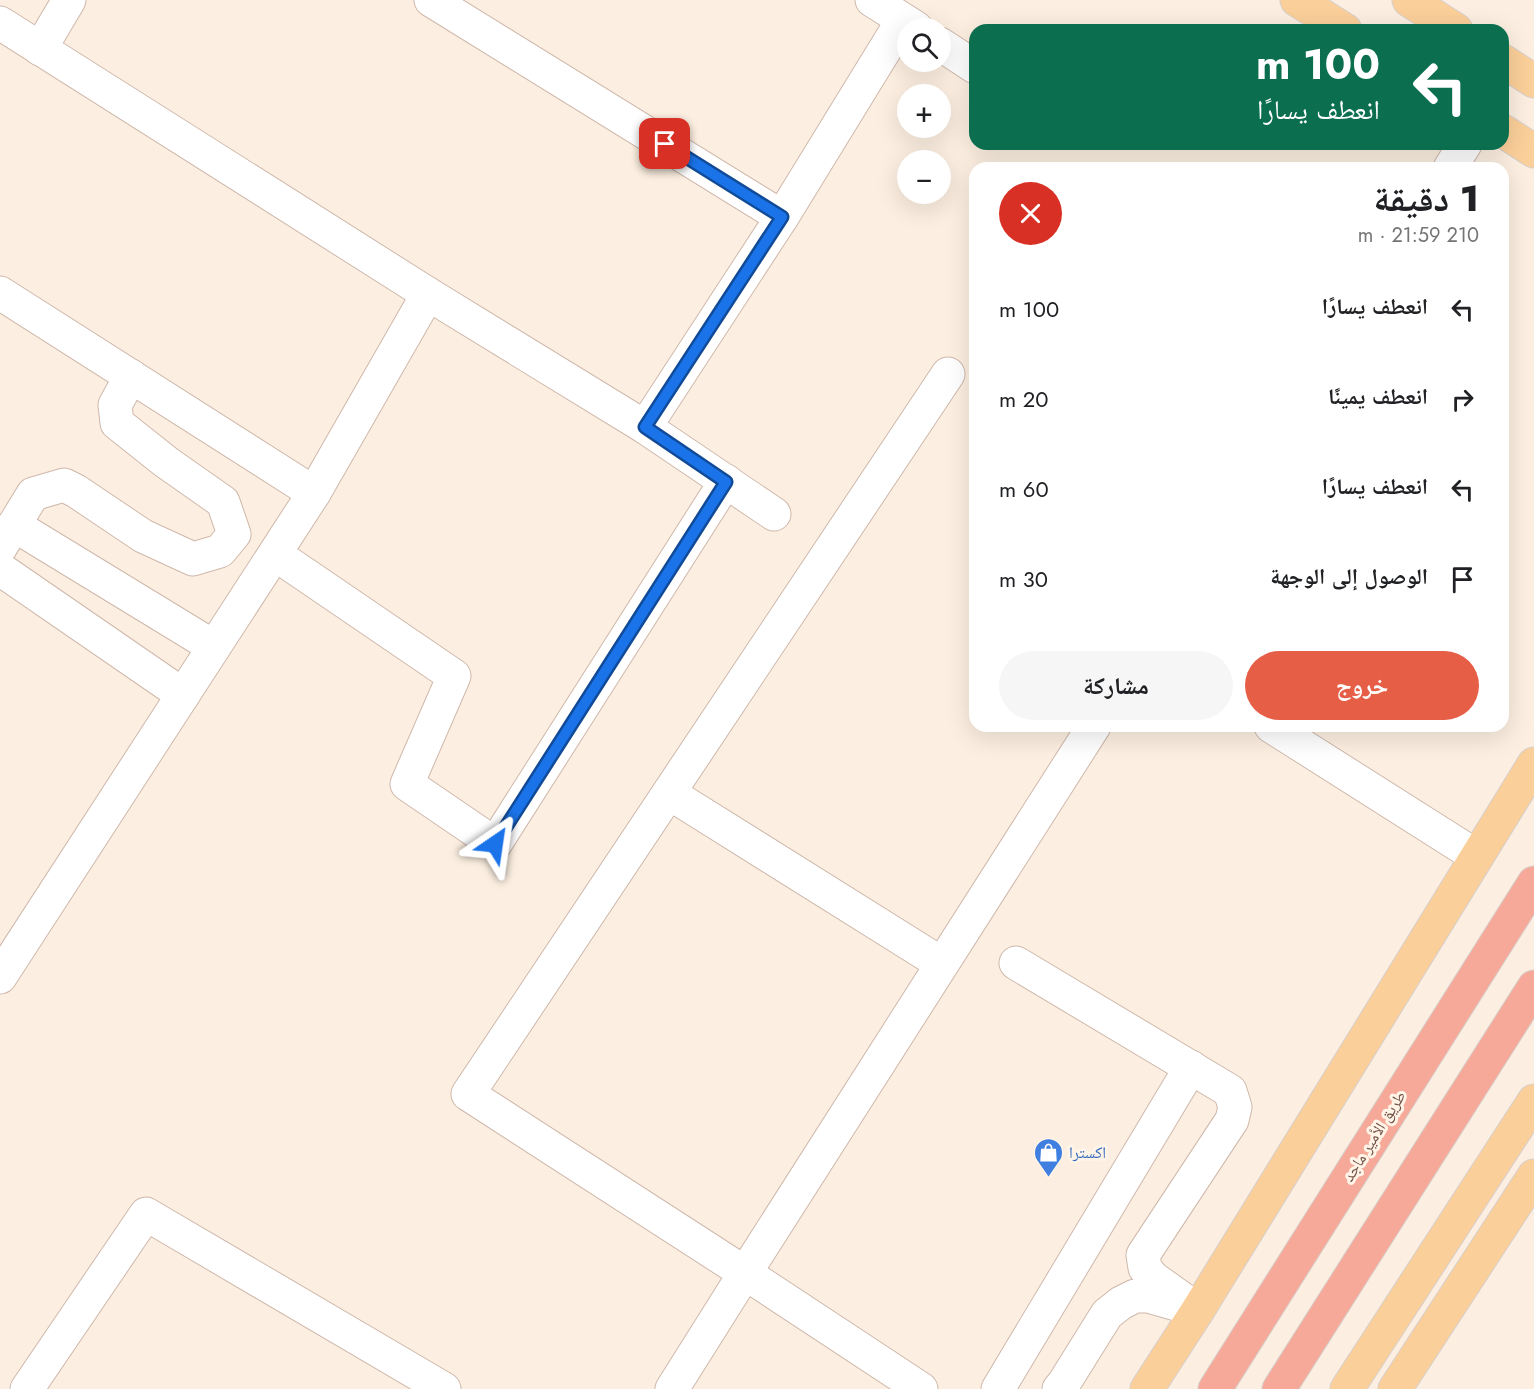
<!DOCTYPE html>
<html lang="ar">
<head>
<meta charset="utf-8">
<style>
	body { margin:0; font-family:Jost,"Noto Naskh Arabic",sans-serif; background:#f6f6f6; color:#202124; direction:rtl; height:100vh; display:flex; flex-direction:column; font-size:22px; white-space:nowrap }
	* { box-sizing:border-box; margin:0 }
	p { font-size:20px; color:#757577 }
	.icon { flex:none; width:33px; height:33px; fill:none; stroke:currentColor; stroke-width:2; stroke-linecap:round; stroke-linejoin:round }
	.map { position:relative; flex:1; overflow:hidden; direction:ltr }
	.details { position:absolute; left:969px; top:162px; width:540px; height:570px; display:flex; flex-direction:column; background:#fff; border-radius:18px; box-shadow:0 6px 24px #0002; direction:rtl }
	.details>* { flex:none }
	.banner { position:absolute; left:969px; top:24px; width:540px; height:126px; border-radius:18px; box-shadow:0 6px 24px #0002; direction:rtl; background:#0b6e4f; color:#fff; overflow:hidden }
	.tools { position:absolute; left:897px; top:18px; display:grid; gap:12px }
	.tools a { display:grid; place-items:center; width:54px; height:54px; border-radius:50%; background:#fff; box-shadow:0 6px 24px #0002; font-size:30px }
	.pin { position:absolute; display:grid; place-items:center; width:51px; height:51px; color:#fff; margin:-26px; border-radius:12px; box-shadow:0 3px 9px #0006 }
	.me { position:absolute; width:66px; margin:-33px; rotate:32deg; stroke-linejoin:round; filter:drop-shadow(0 0 4px #0008) }
	.turn { display:flex; align-items:center; gap:21px; height:126px; padding:0 30px; font-size:27px }
	.turn .icon { width:78px; height:78px; stroke-width:2.5 }
	.turn b { display:block; font-size:42px; line-height:51px }
	.round { display:grid; place-items:center; flex:none; width:63px; height:63px; border-radius:32px; background:#f6f6f6 }
	.head { display:flex; align-items:center; justify-content:space-between; height:102px; padding:0 30px }
	h1 { font-size:36px; font-weight:800; line-height:45px }
	.cta { display:flex; gap:12px; margin-top:auto; padding:12px 30px }
	.cta a { flex:1; height:69px; border-radius:36px; background:#e65e46; color:#fff; font-size:24px; font-weight:800; line-height:69px; text-align:center }
	.cta a+a { background:#f6f6f6; color:#202124 }
	ul { padding:0; list-style:none }
	li { display:flex; align-items:center; gap:18px; height:90px; padding:0 30px }
	li div { flex:1 }
	li b { display:block; font-size:22px }
	li em { font-style:normal }
	.map>svg:first-child { display:block }
	.lines { fill:none; stroke-linecap:round; stroke-linejoin:round }
	.minor-casing { stroke:#cfb8ab; stroke-width:35 }
	.major-casing { stroke:#d8cfcc; stroke-width:35 }
	.highway-casing { stroke:#d8cfcc; stroke-width:35 }
	.minor { stroke:#fff; stroke-width:33 }
	.major { stroke:#fbcf99; stroke-width:33 }
	.highway { stroke:#f6a998; stroke-width:33 }
	.route-casing { stroke:#114b97; stroke-width:15 }
	.route { stroke:#1a73e8; stroke-width:10 }
	.labels { text-anchor:middle; dominant-baseline:central; stroke-width:6; stroke-linejoin:round; paint-order:stroke }
	.street-label { font-size:16px; fill:#725448; stroke:#fff4e7 }
	.shop-label { font-size:16px; fill:#366cbe; stroke:#fff4e7; text-anchor:start }
</style>
</head>
<body>
<div class="map">
<svg width="1534" height="1389" viewBox="0 0 1534 1389">
	<rect width="100%" height="100%" fill="#fcefe1"/>
	<g class="lines">
		<defs>
			<g id="minor">
				<polyline points="431,0 782,217"/>
				<polyline points="872,0 916,28"/>
				<polyline points="0,23 428,294 645,427 774,514"/>
				<polyline points="940,44 975,67"/>
				<polyline points="40,49 69,0"/>
				<polyline points="1450,168 1465,144"/>
				<polyline points="0,293 314,493"/>
				<polyline points="948,374 468,1094 745,1273 1094,726"/>
				<polyline points="645,427 782,217 903,20"/>
				<polyline points="14,525 214,647"/>
				<polyline points="0,548 33,494 64,485 76,491 143,536 193,559 220,551 234,534 223,502 166,462 117,423 115,405 131,376"/>
				<polyline points="275,554 454,676 407,784 495,844 726,481"/>
				<polyline points="0,569 183,695"/>
				<polyline points="1271,726 1476,856"/>
				<polyline points="669,793 942,964"/>
				<polyline points="1016,963 1230,1091 1235,1107 1232,1120 1143,1255 1145,1268 1153,1278 1198,1310"/>
				<polyline points="0,977 314,493 428,294"/>
				<polyline points="27,1389 146,1214 444,1389"/>
				<polyline points="672,1389 745,1273 921,1389"/>
				<polyline points="998,1389 1191,1067"/>
				<polyline points="1059,1389 1064,1383 1107,1314 1121,1303 1135,1296 1148,1296 1183,1306"/>
			</g>
			<g id="major">
				<polyline points="1297,0 1345,30"/>
				<polyline points="1409,0 1456,30"/>
				<polyline points="1503,61 1534,81"/>
				<polyline points="1503,131 1534,151"/>
				<polyline points="1147,1389 1198,1310 1534,764"/>
				<polyline points="1347,1389 1534,1101"/>
				<polyline points="1395,1389 1534,1176"/>
			</g>
			<g id="highway">
				<polyline points="1215,1389 1534,883"/>
				<polyline points="1279,1389 1534,987"/>
			</g>
		</defs>
		<use href="#minor" class="minor-casing"/>
		<use href="#major" class="major-casing"/>
		<use href="#highway" class="highway-casing"/>
		<use href="#minor" class="minor"/>
		<use href="#major" class="major"/>
		<use href="#highway" class="highway"/>
	</g>
	<g class="lines">
		<defs>
			<polyline id="route" points="495,844 726,482 645,427 782,217 665,144"/>
		</defs>
		<use href="#route" class="route-casing"/>
		<use href="#route" class="route"/>
	</g>
	<defs>
		<symbol id="shop-pin" viewBox="-11 -11 22 30"><path d="M0 17L-7.5 6A9.5 9.5 0 1 1 7.5 6Z" fill="#3f7fe0" stroke="#fff4e7"/><path d="M-5-2.5h2.3a2.7 3.5 0 0 1 5.4 0H5L5.5 6h-11ZM-1.5-2.5h3a1.5 2.3 0 0 0-3 0Z" fill="#fff"/></symbol>
	</defs>
	<g fill-rule="evenodd">
		<use href="#shop-pin" x="1032" y="1136" width="33" height="45"/>
	</g>
	<g class="labels">
		<g class="street-label">
			<text transform="translate(1374 1136) rotate(-58)">طريق الأمير ماجد</text>
		</g>
		<g class="shop-label">
			<text x="1069" y="1152">اكسترا</text>
		</g>
	</g>
</svg>
<div class="tools">
<a><svg class="icon" aria-label="search" viewBox="0 0 24 24"><circle cx="10" cy="10" r="6"/><path d="M15 15l6 6"/></svg></a>
<a>+</a>
<a>−</a>
</div>
<div class="pin" style="left:665px;top:144px;background:#d93025"><svg class="icon" aria-label="arrive" viewBox="0 0 24 24"><path d="M6 21V4h12l-3 4 3 4H6"/></svg></div>
<svg class="me" style="left:495px;top:844px" viewBox="-20 -20 40 40"><path d="M0-17L14 15 0 8-14 15z" fill="#1a73e8" stroke="#fff" stroke-width="4"/></svg>
<div class="banner">
<div class="turn"><svg class="icon" aria-label="left" viewBox="0 0 24 24"><path d="M17 20v-9H6M10 6l-5 5 5 5"/></svg><div><b>100 m</b>انعطف يسارًا</div></div>
</div>
<section class="details">
<div class="head"><div><h1>1 دقيقة</h1><p>210 m · 21:59</p></div><a class="round" style="background:#d93025;color:#fff"><svg class="icon" aria-label="close" viewBox="0 0 24 24"><path d="M6 6l12 12M18 6L6 18"/></svg></a></div>
<ul>
<li><svg class="icon" aria-label="left" viewBox="0 0 24 24"><path d="M17 20v-9H6M10 6l-5 5 5 5"/></svg><div><b>انعطف يسارًا</b></div><em>100 m</em></li>
<li><svg class="icon" aria-label="right" viewBox="0 0 24 24"><path d="M7 20v-9h11M14 6l5 5-5 5"/></svg><div><b>انعطف يمينًا</b></div><em>20 m</em></li>
<li><svg class="icon" aria-label="left" viewBox="0 0 24 24"><path d="M17 20v-9H6M10 6l-5 5 5 5"/></svg><div><b>انعطف يسارًا</b></div><em>60 m</em></li>
<li><svg class="icon" aria-label="arrive" viewBox="0 0 24 24"><path d="M6 21V4h12l-3 4 3 4H6"/></svg><div><b>الوصول إلى الوجهة</b></div><em>30 m</em></li>
</ul>
<div class="cta"><a>خروج</a><a>مشاركة</a></div>
</section>
</div>
</body>
</html>
